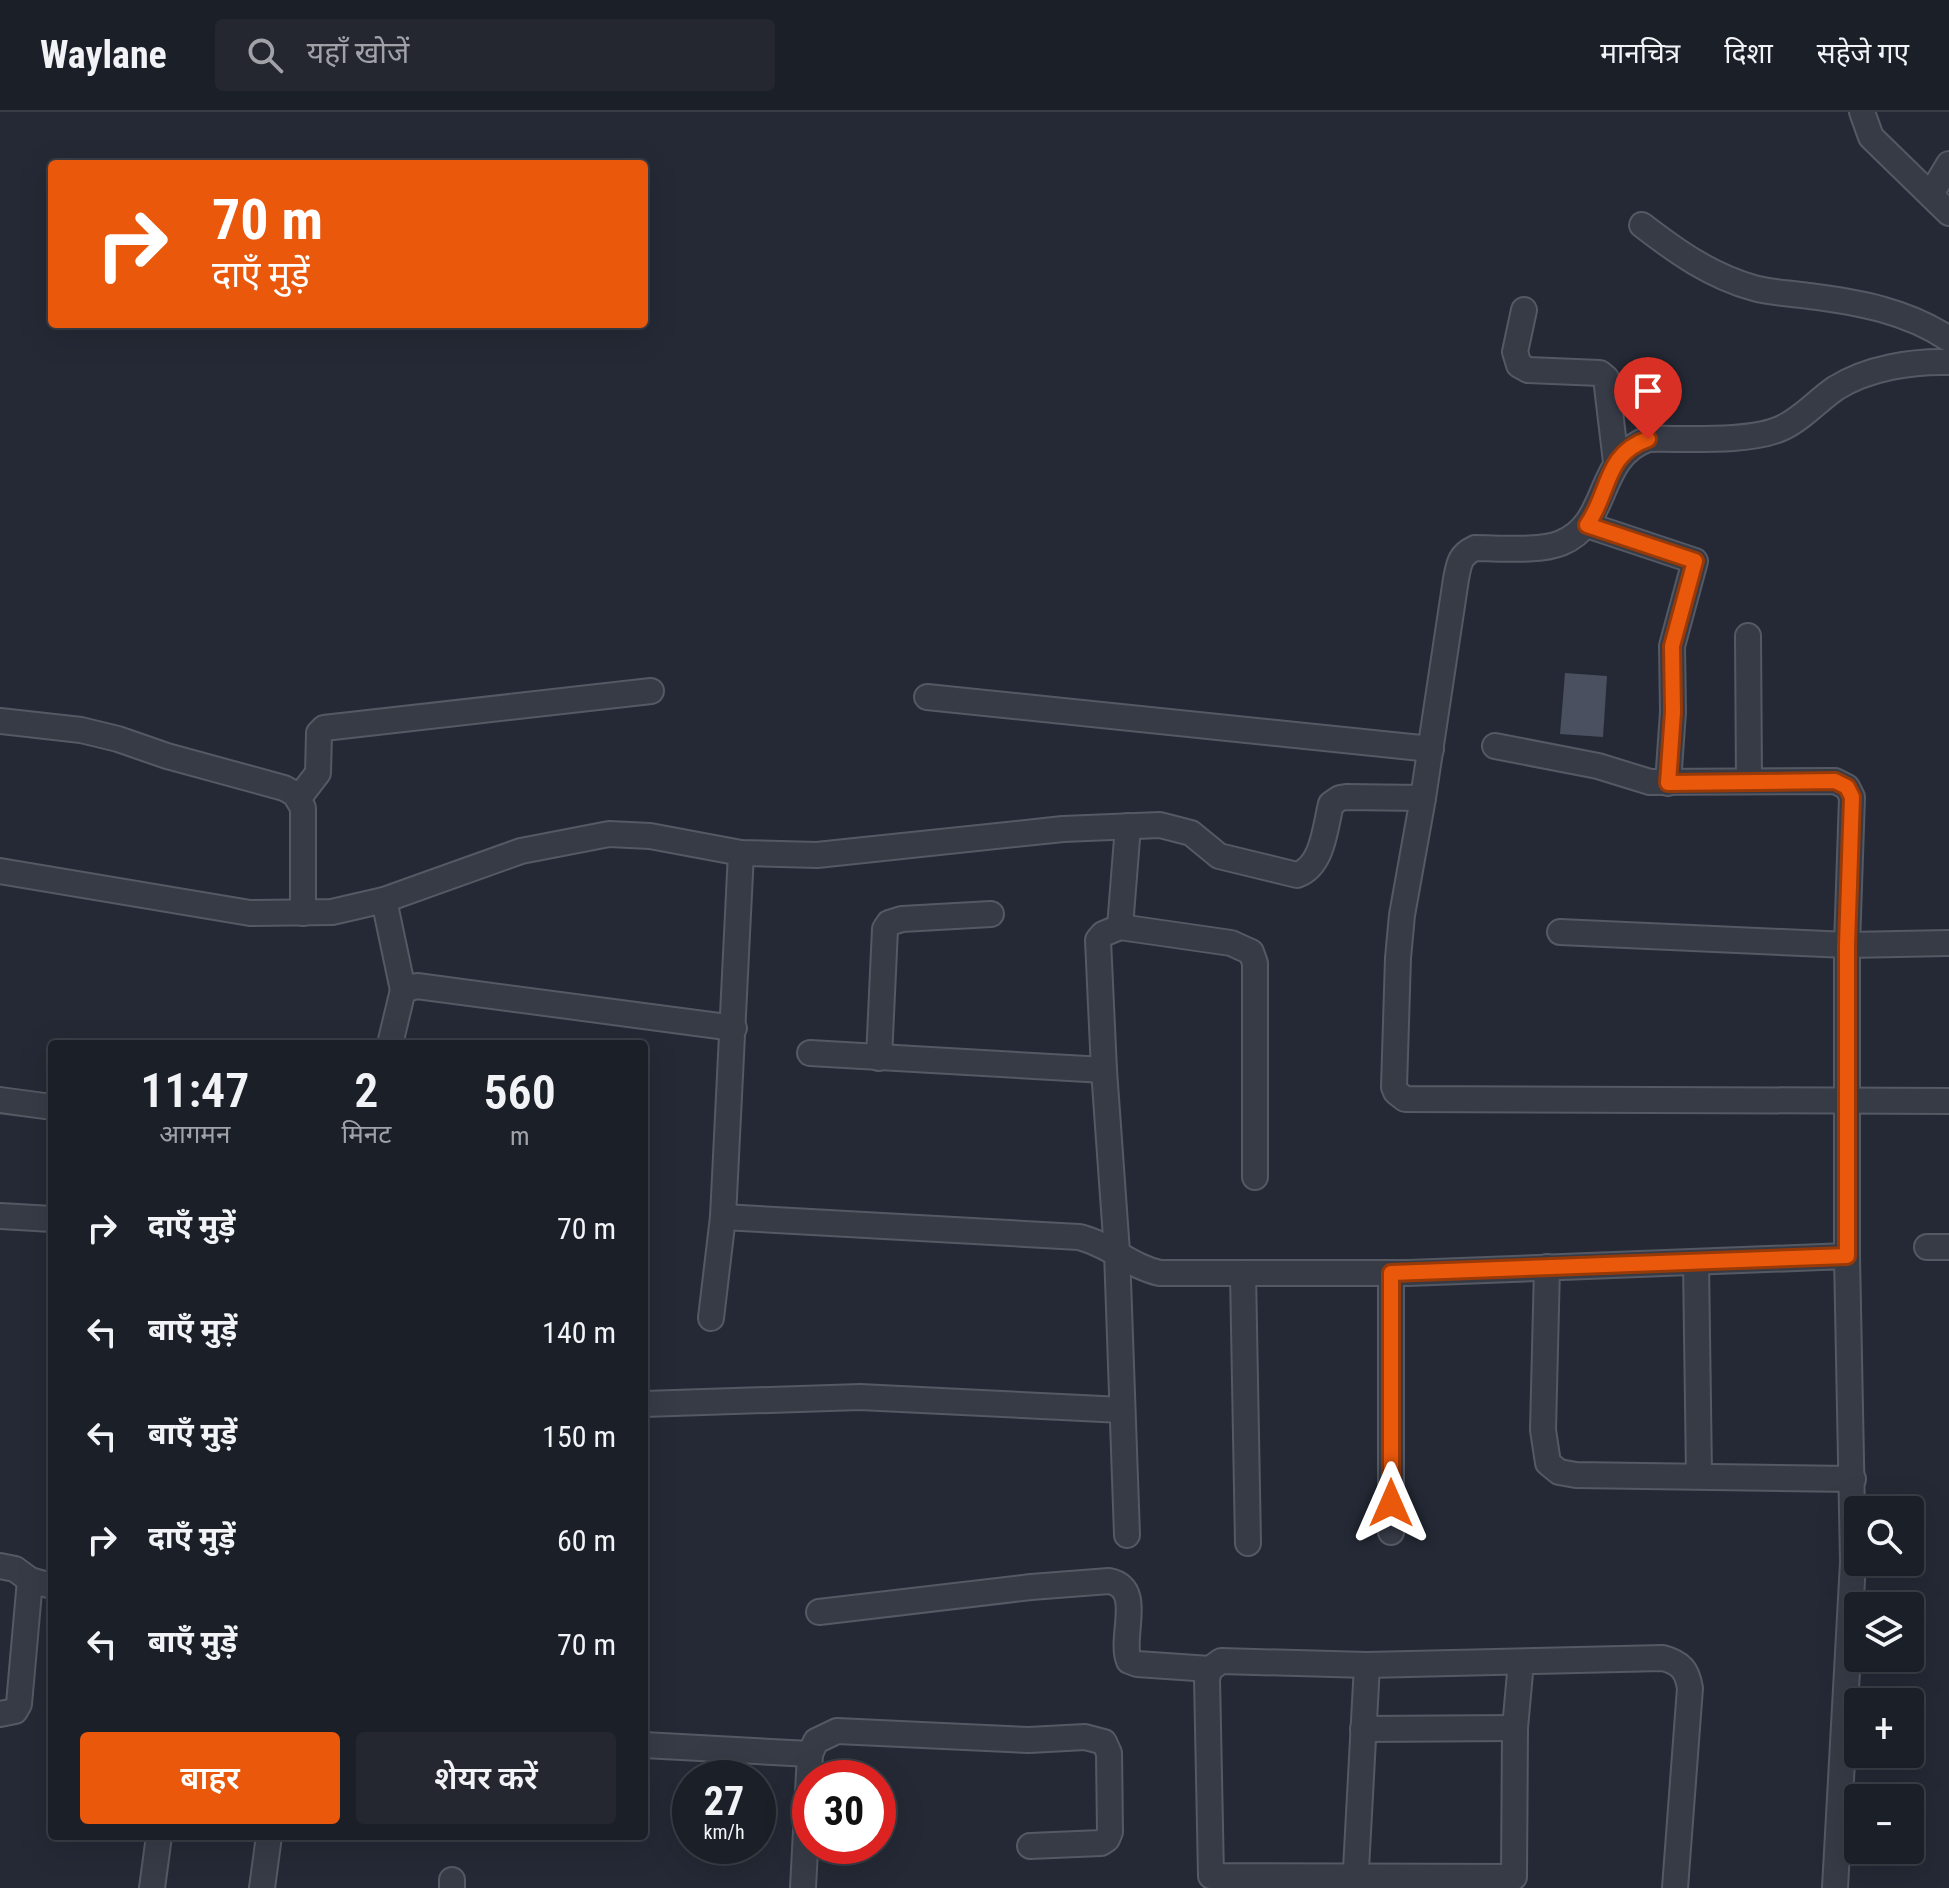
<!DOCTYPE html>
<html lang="hi">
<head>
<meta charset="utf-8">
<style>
	body { margin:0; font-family:"Roboto Condensed","Noto Sans Devanagari",sans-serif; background:#242730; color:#f1f3f6; height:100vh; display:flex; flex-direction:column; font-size:30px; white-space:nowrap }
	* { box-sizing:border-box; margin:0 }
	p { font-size:26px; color:#a0a2a8 }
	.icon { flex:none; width:44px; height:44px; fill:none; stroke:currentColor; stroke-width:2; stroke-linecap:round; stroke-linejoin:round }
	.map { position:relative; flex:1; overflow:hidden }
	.side { position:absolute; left:48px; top:928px; width:600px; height:800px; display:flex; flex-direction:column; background:#1b1f28; border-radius:8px; box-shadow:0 8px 32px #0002,0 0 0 2px #393d45 }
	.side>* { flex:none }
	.guide { position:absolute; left:48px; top:48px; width:600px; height:168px; border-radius:8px; box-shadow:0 8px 32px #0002,0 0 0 2px #393d45; background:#ea580c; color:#fff; overflow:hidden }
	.controls { position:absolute; left:1844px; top:1384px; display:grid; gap:16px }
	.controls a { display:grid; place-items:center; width:80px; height:80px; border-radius:8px; background:#1b1f28; box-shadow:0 8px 32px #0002,0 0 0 2px #393d45; font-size:40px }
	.speed { position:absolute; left:672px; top:1648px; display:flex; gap:16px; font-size:40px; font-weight:700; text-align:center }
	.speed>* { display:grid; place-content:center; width:104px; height:104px; border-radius:50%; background:#1b1f28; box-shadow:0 8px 32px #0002,0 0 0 2px #393d45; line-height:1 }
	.speed small { font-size:20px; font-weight:400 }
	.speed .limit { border:12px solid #d22; background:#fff; color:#111 }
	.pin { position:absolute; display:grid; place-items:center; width:68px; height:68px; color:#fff; margin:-82px -34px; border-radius:50% 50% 50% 0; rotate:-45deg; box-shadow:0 0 8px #0007 }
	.pin .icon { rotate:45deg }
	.me { position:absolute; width:88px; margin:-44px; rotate:0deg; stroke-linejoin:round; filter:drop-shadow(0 0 6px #0008) }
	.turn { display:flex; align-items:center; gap:28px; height:168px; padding:0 32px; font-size:36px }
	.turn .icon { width:104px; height:104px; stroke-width:2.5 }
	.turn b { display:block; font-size:56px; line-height:68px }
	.eta { display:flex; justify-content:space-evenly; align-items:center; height:136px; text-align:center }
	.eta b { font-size:48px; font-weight:600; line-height:56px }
	.action { display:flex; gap:16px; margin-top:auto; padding:16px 32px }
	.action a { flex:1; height:92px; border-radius:8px; background:#ea580c; color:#fff; font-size:32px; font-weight:600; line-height:92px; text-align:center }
	.action a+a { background:#242730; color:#f1f3f6 }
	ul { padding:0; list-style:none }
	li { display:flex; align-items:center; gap:24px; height:104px; padding:0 32px }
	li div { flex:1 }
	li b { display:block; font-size:30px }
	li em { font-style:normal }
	header { display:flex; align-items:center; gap:48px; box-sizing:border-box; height:112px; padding:0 40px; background:#1b1f28; border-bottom:2px solid #393d45 }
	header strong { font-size:38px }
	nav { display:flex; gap:44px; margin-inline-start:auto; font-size:28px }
	.search { width:560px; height:72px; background:#242730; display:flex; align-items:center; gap:20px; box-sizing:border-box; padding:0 28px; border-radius:8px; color:#a0a2a8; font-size:30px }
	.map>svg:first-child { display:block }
	.building { fill:#4a505f }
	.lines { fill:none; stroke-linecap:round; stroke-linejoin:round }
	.street-casing { stroke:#545964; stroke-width:28 }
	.street { stroke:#373b46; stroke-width:24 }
	.route-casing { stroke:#983908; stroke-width:20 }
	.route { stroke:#ea580c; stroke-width:14 }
</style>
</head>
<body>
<header>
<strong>Waylane</strong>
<div class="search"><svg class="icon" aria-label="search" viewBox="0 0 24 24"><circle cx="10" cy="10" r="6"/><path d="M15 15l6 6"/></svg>यहाँ खोजें</div>
<nav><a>मानचित्र</a><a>दिशा</a><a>सहेजे गए</a></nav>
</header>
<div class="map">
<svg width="1949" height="1776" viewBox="0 0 1949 1776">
	<rect width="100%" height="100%" fill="#242935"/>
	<polygon class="building" points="1565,561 1607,564 1603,625 1560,622"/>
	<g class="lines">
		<defs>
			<g id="street">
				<polyline points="1862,0 1871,25 1949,101"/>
				<polyline points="1931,82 1949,52"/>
				<path d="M1642,113C1677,140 1711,164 1754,176C1771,181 1791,181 1809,184C1858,190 1907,199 1949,227"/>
				<polyline points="1524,198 1515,240 1519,253 1528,258 1600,261 1606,266 1616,350"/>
				<polyline points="1587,413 1695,449 1672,534 1673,600 1668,671"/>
				<polyline points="1748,524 1749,668"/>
				<polyline points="927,585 1431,637"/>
				<polyline points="0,609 81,618 118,627 167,644 284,676 295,682 303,696 303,801"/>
				<polyline points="1495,634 1598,654 1650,670 1835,669 1847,675 1852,685 1847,833 1560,820"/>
				<polyline points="1423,686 1402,803 1398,846 1394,975 1396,980 1405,987 1949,989"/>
				<polyline points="298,687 318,661 319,621 324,616 651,579"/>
				<path d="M0,759L250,801L332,800L384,788L521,739L609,722L650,724L741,741L817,743L1063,717L1160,713L1191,721L1219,744L1297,763C1323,754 1325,716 1331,692L1340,686L1346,685L1423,686L1456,467C1459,451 1460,443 1475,436C1499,436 1539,440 1561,431C1611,411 1595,346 1648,327C1684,326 1750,331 1782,316C1802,307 1818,288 1836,276C1868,256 1912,249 1949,250"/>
				<polyline points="384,788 403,878"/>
				<polyline points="1120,815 1128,714"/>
				<polyline points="390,932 403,878 417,874 734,916"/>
				<polyline points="810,941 1104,958"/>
				<polyline points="879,946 885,817 889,811 902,807 991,802"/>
				<polyline points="0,988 52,995"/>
				<polyline points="0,1104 52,1107"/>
				<path d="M723,1105L1079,1125C1109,1132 1131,1155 1160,1161H1408L1847,1144L1853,1450L1835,1776"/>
				<polyline points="1927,1135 1949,1135"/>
				<polyline points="1847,1144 1847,833 1949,831"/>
				<polyline points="1696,1150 1699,1363"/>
				<polyline points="1547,1155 1543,1318 1548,1351 1559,1360 1576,1363 1853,1367"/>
				<polyline points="1243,1161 1248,1431"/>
				<polyline points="711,1206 723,1105 741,741"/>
				<polyline points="644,1292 860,1285 1122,1298"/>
				<polyline points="1391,1420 1391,1161"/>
				<polyline points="1127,1423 1117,1140 1104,958 1098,828 1103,822 1120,815 1231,831 1251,840 1255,851 1255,1065"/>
				<polyline points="0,1454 15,1457 30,1468 52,1474"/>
				<path d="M819,1500L1031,1475L1109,1469C1145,1476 1119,1525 1129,1549L1137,1552L1210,1557"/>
				<path d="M1521,1550L1515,1616L1514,1765L1211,1764L1207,1566L1210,1557L1221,1549L1367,1553L1663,1546C1681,1551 1687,1558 1690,1576L1675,1776"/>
				<polyline points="0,1602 15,1599 19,1592 30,1468"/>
				<polyline points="1363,1617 1515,1616"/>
				<polyline points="644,1633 810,1642"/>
				<polyline points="152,1776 159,1724"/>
				<polyline points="262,1776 269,1724"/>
				<polyline points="452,1776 452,1768"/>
				<polyline points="803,1776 810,1642 816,1629 837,1619 1029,1628 1085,1625 1104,1630 1109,1641 1110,1720 1107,1727 1101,1731 1030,1734"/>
				<polyline points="1355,1776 1367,1553"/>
			</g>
		</defs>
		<use href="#street" class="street-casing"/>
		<use href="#street" class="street"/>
	</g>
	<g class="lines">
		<defs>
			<path id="route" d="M1391,1391V1161L1847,1144V833L1852,685L1847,675L1835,669L1668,671L1673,600L1672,534L1695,449L1587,413C1610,381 1604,342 1648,327"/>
		</defs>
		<use href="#route" class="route-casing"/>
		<use href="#route" class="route"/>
	</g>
</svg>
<div class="controls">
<a><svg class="icon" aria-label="search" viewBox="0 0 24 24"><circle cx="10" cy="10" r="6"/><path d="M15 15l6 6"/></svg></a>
<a><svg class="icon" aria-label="layers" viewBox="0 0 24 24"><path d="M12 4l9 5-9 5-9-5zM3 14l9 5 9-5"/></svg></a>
<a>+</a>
<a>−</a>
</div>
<div class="speed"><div>27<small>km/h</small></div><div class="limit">30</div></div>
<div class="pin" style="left:1648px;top:327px;background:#d93025"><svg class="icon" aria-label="arrive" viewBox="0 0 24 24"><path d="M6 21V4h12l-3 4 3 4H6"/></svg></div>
<svg class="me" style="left:1391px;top:1391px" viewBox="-20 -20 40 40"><path d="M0-17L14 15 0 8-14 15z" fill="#ea580c" stroke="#fff" stroke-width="4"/></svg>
<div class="guide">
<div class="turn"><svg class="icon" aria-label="right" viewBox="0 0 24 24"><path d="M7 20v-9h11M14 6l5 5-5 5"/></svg><div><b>70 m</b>दाएँ मुड़ें</div></div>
</div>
<section class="side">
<div class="eta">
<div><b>11:47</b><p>आगमन</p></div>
<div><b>2</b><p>मिनट</p></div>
<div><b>560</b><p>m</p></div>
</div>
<ul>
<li><svg class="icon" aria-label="right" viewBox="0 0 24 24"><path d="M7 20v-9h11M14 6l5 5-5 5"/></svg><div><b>दाएँ मुड़ें</b></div><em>70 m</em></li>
<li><svg class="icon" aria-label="left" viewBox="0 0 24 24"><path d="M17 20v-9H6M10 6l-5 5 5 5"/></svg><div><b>बाएँ मुड़ें</b></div><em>140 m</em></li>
<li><svg class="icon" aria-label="left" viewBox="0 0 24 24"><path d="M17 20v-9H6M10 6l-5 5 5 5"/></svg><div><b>बाएँ मुड़ें</b></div><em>150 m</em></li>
<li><svg class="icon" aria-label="right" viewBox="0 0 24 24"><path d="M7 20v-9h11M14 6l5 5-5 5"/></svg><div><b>दाएँ मुड़ें</b></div><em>60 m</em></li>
<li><svg class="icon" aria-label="left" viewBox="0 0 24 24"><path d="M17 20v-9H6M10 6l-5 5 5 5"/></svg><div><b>बाएँ मुड़ें</b></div><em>70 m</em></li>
</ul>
<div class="action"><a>बाहर</a><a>शेयर करें</a></div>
</section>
</div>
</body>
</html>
